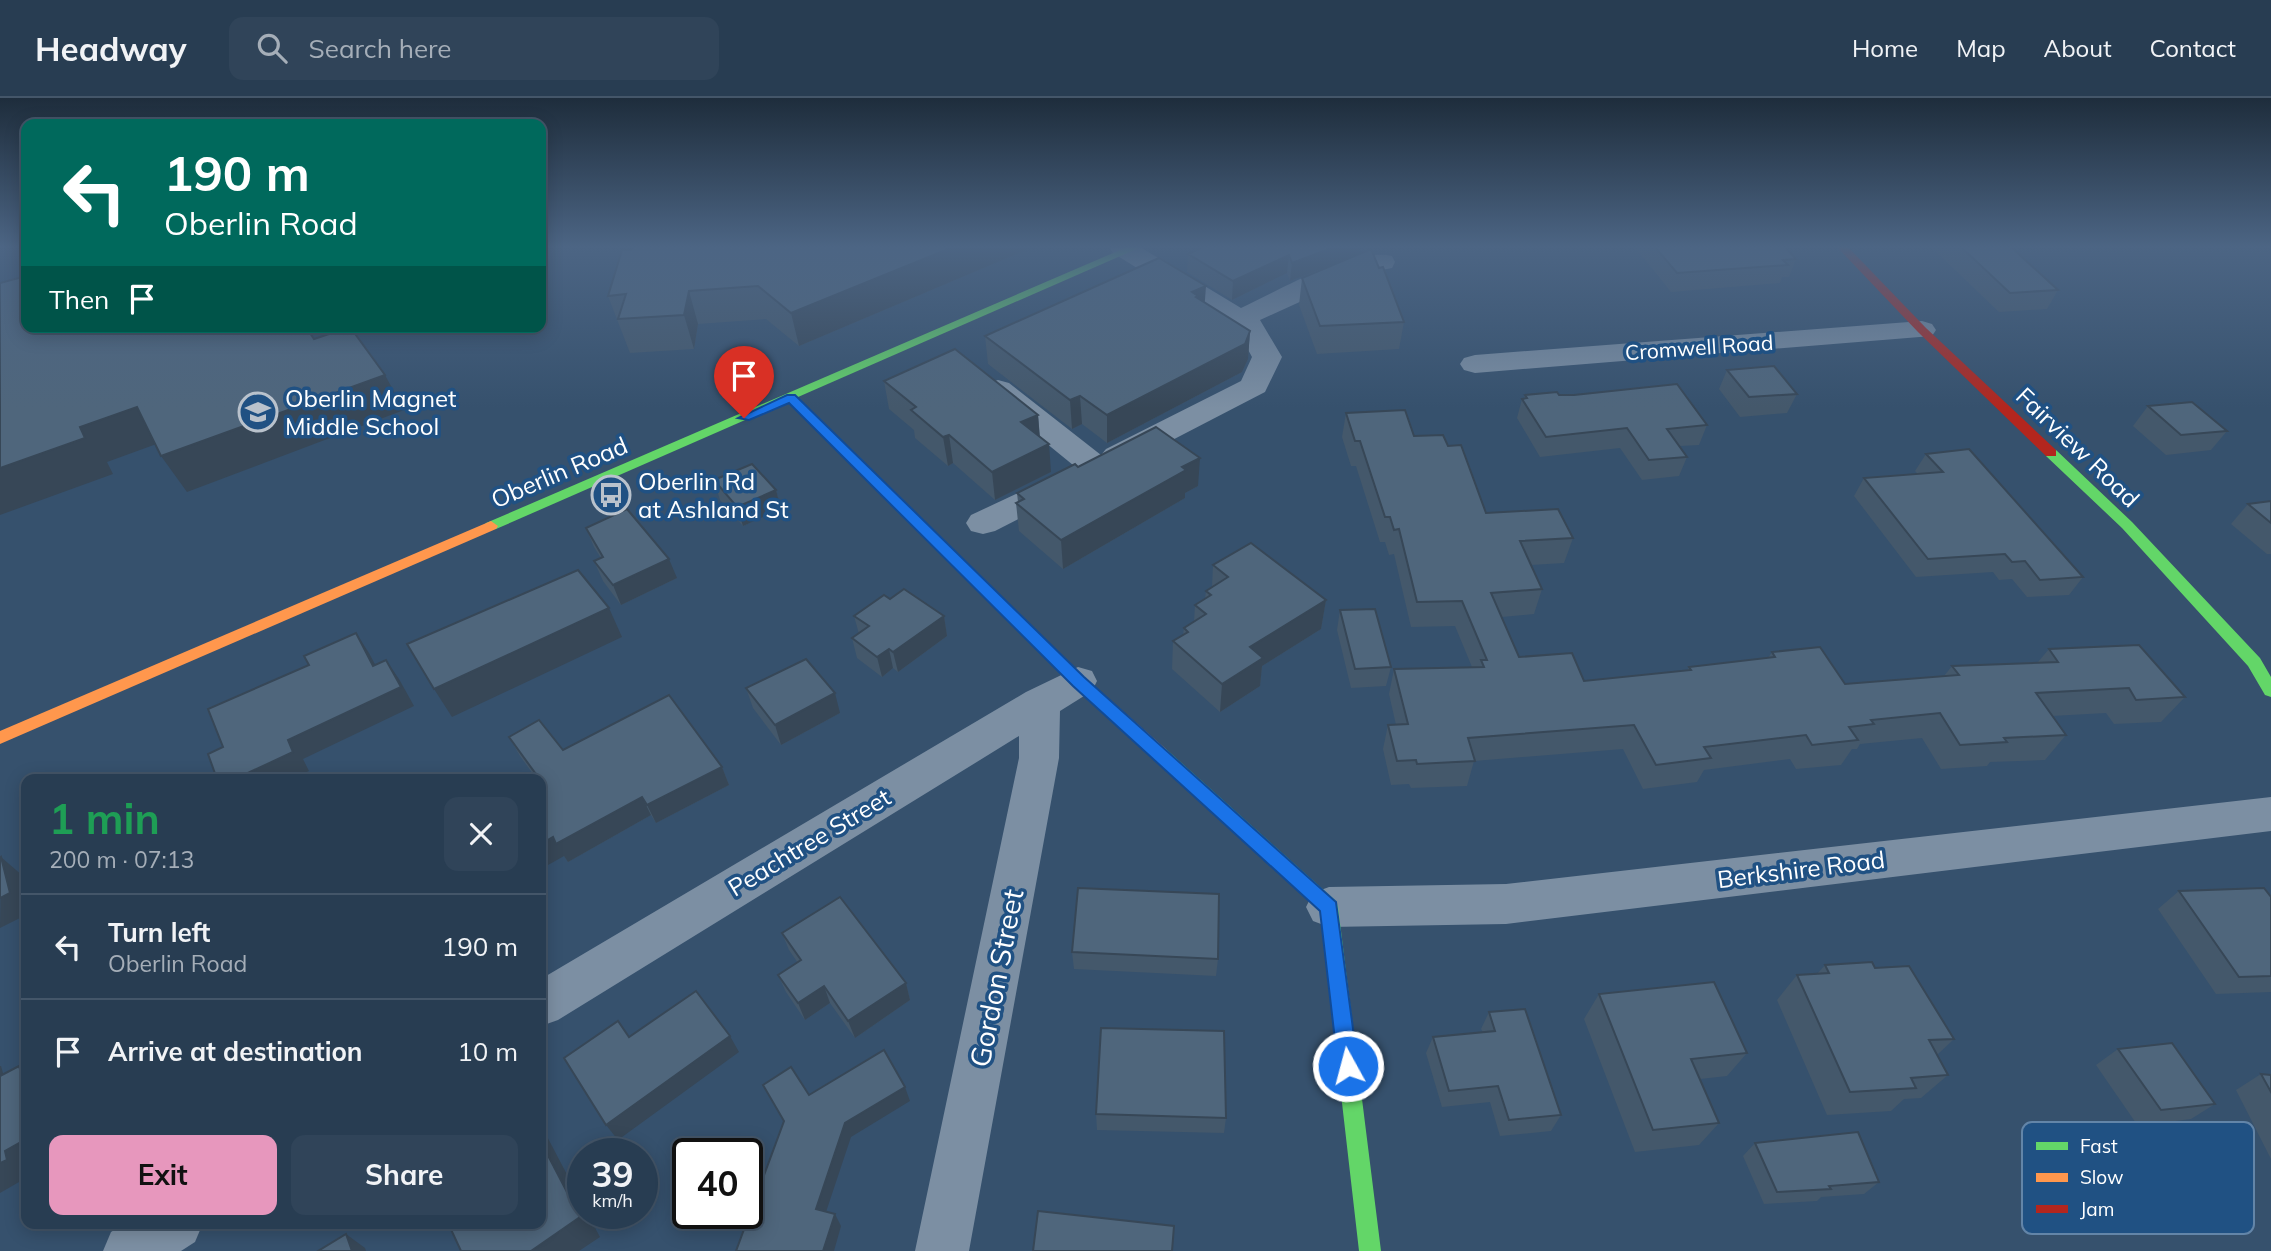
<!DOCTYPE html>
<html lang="en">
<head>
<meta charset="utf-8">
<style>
	body { margin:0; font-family:Mulish,sans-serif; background:#304459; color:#f1f3f6; height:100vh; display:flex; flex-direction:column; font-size:26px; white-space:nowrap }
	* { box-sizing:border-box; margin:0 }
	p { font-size:23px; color:#a5aeb8 }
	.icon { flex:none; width:38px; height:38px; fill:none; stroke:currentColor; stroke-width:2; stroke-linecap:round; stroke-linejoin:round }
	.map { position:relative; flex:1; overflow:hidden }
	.drawer { position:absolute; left:21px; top:676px; width:525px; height:455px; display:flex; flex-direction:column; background:#283d52; border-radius:14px; box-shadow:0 4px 18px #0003,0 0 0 2px #445669 }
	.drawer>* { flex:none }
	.guide { position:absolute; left:21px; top:21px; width:525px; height:214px; border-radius:14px; box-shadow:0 4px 18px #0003,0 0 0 2px #445669; background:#00695c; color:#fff; overflow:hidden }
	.speed { position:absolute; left:567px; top:1040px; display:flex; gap:14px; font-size:35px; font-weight:700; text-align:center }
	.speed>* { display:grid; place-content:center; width:91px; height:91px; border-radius:50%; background:#283d52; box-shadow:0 4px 18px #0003,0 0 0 2px #445669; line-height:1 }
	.speed small { font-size:18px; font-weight:400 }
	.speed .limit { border:4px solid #111; border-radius:10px; background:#fff; color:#111 }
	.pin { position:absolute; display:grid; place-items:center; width:60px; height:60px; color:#fff; margin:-72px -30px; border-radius:50% 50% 50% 0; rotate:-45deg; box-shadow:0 0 7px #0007 }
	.pin .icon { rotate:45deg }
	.me { position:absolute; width:77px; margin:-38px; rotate:353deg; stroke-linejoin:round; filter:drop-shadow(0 0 5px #0008) }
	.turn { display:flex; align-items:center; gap:24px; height:147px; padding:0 28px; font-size:32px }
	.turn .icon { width:91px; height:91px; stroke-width:2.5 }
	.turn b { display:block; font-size:49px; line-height:60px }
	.then { display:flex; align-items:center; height:66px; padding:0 28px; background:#0003; gap:14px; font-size:26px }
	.round { display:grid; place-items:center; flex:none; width:74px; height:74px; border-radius:14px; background:#304459 }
	.head { display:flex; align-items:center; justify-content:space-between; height:119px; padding:0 28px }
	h1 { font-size:42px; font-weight:700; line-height:52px; color:#1e9e55 }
	.action { display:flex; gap:14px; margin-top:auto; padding:14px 28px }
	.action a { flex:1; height:80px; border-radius:14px; background:#e797bd; color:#111; font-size:28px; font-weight:700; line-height:80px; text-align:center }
	.action a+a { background:#304459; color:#f1f3f6 }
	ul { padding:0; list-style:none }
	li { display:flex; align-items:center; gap:21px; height:105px; padding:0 28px; border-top:2px solid #445669 }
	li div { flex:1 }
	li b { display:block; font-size:26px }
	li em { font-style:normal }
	header { display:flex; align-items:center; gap:42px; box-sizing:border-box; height:98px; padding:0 35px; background:#283d52; border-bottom:2px solid #445669 }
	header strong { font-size:33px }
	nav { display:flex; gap:38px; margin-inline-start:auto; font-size:24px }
	.search { width:490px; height:63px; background:#304459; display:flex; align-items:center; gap:18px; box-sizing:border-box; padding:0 24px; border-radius:14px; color:#a5aeb8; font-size:26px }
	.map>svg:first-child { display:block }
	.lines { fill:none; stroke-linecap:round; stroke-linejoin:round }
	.street { fill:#7c8fa3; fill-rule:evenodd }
	.fast { fill:#63d668; fill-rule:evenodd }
	.slow { fill:#ff974d; fill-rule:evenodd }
	.jam { fill:#b3261e; fill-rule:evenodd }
	.wall { fill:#44586b }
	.shaded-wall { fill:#374757 }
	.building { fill:#4f667c; stroke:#374757; stroke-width:2 }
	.route { fill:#1a73e8; stroke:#114b97; stroke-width:2 }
	.labels { text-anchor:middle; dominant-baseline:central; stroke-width:7; stroke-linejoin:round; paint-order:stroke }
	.far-street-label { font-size:21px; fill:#fff; stroke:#205183 }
	.poi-label { font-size:24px; fill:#fff; stroke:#205183; text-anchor:start }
	.street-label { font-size:24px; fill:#fff; stroke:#205183 }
	.near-street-label { font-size:28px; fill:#fff; stroke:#205183 }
	.key { fill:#205183; stroke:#6385a8; stroke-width:2 }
	.key-label { font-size:19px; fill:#fff }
</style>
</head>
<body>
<header>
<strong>Headway</strong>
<div class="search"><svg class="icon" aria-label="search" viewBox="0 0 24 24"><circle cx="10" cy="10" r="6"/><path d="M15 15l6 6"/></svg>Search here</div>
<nav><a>Home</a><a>Map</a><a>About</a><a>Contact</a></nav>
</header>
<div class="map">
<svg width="2271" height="1153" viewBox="0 0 2271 1153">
	<rect width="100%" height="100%" fill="#36516d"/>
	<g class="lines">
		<g class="street">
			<path d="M1109,149H1140L1241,210C1278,193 1353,149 1392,158L1395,164L1392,170L1361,176L1260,222L1282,259L1265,294L1128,365L1111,366L1108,376L1096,379L1084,376L987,297L983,291L987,285L998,282L1009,285L1101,357L1106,351L1241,283L1252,259L1238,233L1113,155Z"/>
			<polygon points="1922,223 1932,226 1936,232 1932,238 1475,275 1464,272 1460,266 1464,260 1475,257"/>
			<polygon points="1063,374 1075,378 1080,385 1075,392 995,433 983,436 971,433 966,425 971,417"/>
			<polygon points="1078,569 1092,573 1097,583 1092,593 1060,613 1059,660 969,1153 915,1153 1019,660 1019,638 558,922 541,928 541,881 1026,594"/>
			<polygon points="2271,699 2271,733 1506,826 1329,829 1313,823 1306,809 1313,795 1329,789 1506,786"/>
			<polygon points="125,1125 203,1125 195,1144 181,1153 103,1153 111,1134"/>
		</g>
		<g class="fast">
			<polygon points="1127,149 1141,149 496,431 486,431 484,428 486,425"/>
			<polygon points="2051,351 2056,352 2132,424 2260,560 2271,579 2271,599 2265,597 2248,568 2122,430 2046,358 2046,352"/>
			<polygon points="1160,649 1166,651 1336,803 1338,809 1381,1153 1359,1153 1320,813 1154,661 1152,656 1154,651"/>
		</g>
		<g class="slow">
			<polygon points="791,296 795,297 1084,579 1166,651 1168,656 1166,661 1154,661 1072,587 787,303 787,297"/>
			<polygon points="491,423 498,428 496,431 0,646 0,633"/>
		</g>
		<polygon class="jam" points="1837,149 1848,149 1926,230 2056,352 2056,358 2046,358 1918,234"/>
	</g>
	<g class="wall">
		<polygon points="1033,149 799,248 766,221 698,226 694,251 630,255 608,198 631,152"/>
		<polygon points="1359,149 1358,156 1404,224 1399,251 1317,256 1299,207 1302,180 1331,168 1290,183 1287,175 1232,202 1187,174 1188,156"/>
		<polygon points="1635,149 1785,149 1796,161 1789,179 1782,179 1780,185 1671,194"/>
		<polygon points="1931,149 2011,149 2058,192 2047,211 1999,214"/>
		<polygon points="1205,205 1250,233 1248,261 1242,274 1107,345 1082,326 1072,331 988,266 985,238"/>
		<polygon points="1727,272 1797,296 1787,315 1740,319 1719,291"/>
		<polygon points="884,283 1038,317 1040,339 1051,374 995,402 953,365 948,368 915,340 914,332 889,311"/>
		<polygon points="1525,297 1559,297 1707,327 1699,347 1680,348 1687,359 1679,378 1642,382 1620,350 1540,359 1517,320 1522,301 1524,301"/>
		<polygon points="2148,308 2227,333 2211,352 2166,357 2133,328"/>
		<polygon points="1346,315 1414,338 1448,348 1486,415 1573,440 1564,465 1531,467 1542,491 1534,516 1502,519 1519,559 1584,583 1687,573 1689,569 1768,560 1772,554 1845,586 1944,578 1952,568 2038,564 2049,551 2185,599 2161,624 2114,626 2106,615 2052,618 2066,637 2045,662 1990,664 1987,668 1941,671 1922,640 1860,646 1857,651 1852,651 1841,667 1796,671 1790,661 1704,672 1697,684 1643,691 1623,651 1474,663 1467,688 1411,690 1409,686 1391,687 1383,651 1388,627 1396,627 1389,596 1394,571 1472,569 1455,528 1411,529 1394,456 1389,457 1385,444 1380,444 1356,368 1351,368 1342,339"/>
		<polygon points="1926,356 2083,479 2069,497 2027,499 2012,481 1999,482 1993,474 1916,479 1854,398 1864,380 1918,376 1915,373"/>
		<polygon points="1078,369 1198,388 1185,395 1185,400 1063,471 1019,433 1016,405 1018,404 1017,395"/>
		<polygon points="714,382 776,392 781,411 743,428 720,402"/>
		<polygon points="2271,403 2271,456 2267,456 2231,426 2248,406"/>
		<polygon points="586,430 677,480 621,507 603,483 594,463 601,460 594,449"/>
		<polygon points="1213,467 1326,502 1321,531 1262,568 1260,588 1220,614 1172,571 1173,543 1183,537 1184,530 1194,524 1195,507 1205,501 1206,493 1212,489"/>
		<polygon points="890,501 944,518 947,538 898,574 893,570 882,579 857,560 852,540 859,536 854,518"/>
		<polygon points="1340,512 1391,569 1386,588 1351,590 1337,532"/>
		<polygon points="746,590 840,615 781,647 753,610"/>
		<polygon points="509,639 563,652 722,669 729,687 656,725 651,717 568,764 564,758 541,681 536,680 520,658"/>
		<polygon points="2179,793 2271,799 2271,894 2216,896 2158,811"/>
		<polygon points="782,835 906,885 910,902 855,940 830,905 805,922 786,894 778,877 798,865 789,852"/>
		<polygon points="1072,854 1218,861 1216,878 1074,871"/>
		<polygon points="1825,867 1875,870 1954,941 1937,957 1948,977 1921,1000 1904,1001 1891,1013 1827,1017 1777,902 1797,877 1817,876"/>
		<polygon points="1599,896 1747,955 1727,978 1700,981 1719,1025 1699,1047 1635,1054 1584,921"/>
		<polygon points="1489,914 1561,1017 1551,1033 1500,1038 1490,1004 1442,1009 1426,955 1433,939 1483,934 1481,931"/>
		<polygon points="2118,951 2215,1006 2191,1021 2138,1028 2096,967"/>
		<polygon points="2261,976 2271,977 2271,1061 2236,992"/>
		<polygon points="1096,1016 1226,1020 1224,1035 1097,1032"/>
		<polygon points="1755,1045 1879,1084 1864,1096 1821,1099 1817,1103 1764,1106 1743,1058"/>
	</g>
	<g class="shaded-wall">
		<polygon points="953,149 1033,149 799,248 791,215"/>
		<polygon points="1334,149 1359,149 1358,157 1290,183 1292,165"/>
		<polygon points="1289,157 1287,175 1232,202 1233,183"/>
		<polygon points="1206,188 1204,215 1192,194"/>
		<polygon points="689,193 698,226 694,251 684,217"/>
		<polygon points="1250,233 1248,261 1242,274 1107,345 1107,317"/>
		<polygon points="385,277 404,312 187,394 161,358"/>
		<polygon points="1080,298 1082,326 1072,331 1070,302"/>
		<polygon points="137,309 162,344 107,364 113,376 0,417 0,370 80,329"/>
		<polygon points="1038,317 1040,345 1021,324"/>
		<polygon points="949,337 953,365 948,368 943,339"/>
		<polygon points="1049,346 1051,374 995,402 992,374"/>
		<polygon points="1200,360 1198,388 1185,395 1185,400 1063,471 1061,442 1182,369"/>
		<polygon points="776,392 781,411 743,428 737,409"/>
		<polygon points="669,461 677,480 621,507 613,487"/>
		<polygon points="1326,502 1321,531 1262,568 1260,588 1220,614 1222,586 1250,549"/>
		<polygon points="609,510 622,539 452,619 434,591"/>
		<polygon points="944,518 947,538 898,574 893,554"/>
		<polygon points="356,535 369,555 386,587 373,568"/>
		<polygon points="889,551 893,570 882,579 877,559"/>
		<polygon points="386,562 399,581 414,608 303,661 309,673 292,681 235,681 288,642"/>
		<polygon points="835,595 840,615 781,647 775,627"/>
		<polygon points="722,669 729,687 656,725 647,707"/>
		<polygon points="642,699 651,717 568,764 564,758 541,771 541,746"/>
		<polygon points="1,759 23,778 26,789 26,817 0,830"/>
		<polygon points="906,885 910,902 855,940 848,923"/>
		<polygon points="824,888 830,905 805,922 798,905"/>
		<polygon points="730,938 739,954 618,1042 606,1027"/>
		<polygon points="0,968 1,968 11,1003 0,996"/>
		<polygon points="19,968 26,973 26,986 24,984"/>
		<polygon points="905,989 910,1003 851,1039 823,1123 816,1111 845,1025"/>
		<polygon points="541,1027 583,1107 583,1115 587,1115 600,1139 579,1153 531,1153 541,1044"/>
		<polygon points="26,1041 26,1080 0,1095 0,1065 5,1053"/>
		<polygon points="835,1116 841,1128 834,1153 823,1153"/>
		<polygon points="346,1136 365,1150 366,1153 352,1153"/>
	</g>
	<g class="building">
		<polygon points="632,149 953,149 791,215 758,188 689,193 684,217 618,221 626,196 608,198 622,152 631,152"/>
		<polygon points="1203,149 1334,149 1292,165 1289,157 1233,183 1188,156"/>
		<polygon points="1655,149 1785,149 1796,161 1783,162 1788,167 1677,175"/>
		<polygon points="1961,149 2011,149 2058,192 2010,195"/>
		<polygon points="1371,151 1379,170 1383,169 1404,224 1320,228 1302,180"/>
		<polygon points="1159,160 1206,188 1192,194 1198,198 1196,199 1250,233 1245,246 1107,317 1080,298 1070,302 985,238"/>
		<polygon points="26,178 26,229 306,229 314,241 350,229 385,277 161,358 137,309 80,329 85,340 0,370 0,185"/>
		<polygon points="955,251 1038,317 1021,324 1049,346 992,374 949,337 943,339 911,312 916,309 884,283"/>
		<polygon points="1774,268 1797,296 1749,299 1727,272"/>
		<polygon points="1677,286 1707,327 1667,331 1687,359 1649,362 1627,330 1546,339 1522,301 1527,300 1525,297 1557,294 1559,297 1574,297"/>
		<polygon points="2192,304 2227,333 2181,337 2148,308"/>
		<polygon points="1405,312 1414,338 1443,337 1448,348 1461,347 1486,415 1558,411 1573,440 1520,443 1542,491 1491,495 1519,559 1572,555 1584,583 1691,572 1689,569 1775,559 1772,554 1820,549 1845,586 1959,577 1952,568 2058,564 2049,551 2139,547 2185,599 2136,602 2129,590 2036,595 2066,637 2004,640 2007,644 1960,647 1940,615 1871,622 1874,626 1849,629 1858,642 1812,647 1806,637 1704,649 1711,660 1656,667 1634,627 1468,640 1475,663 1417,666 1416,662 1397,663 1388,627 1408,626 1394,571 1484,569 1481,562 1487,562 1462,503 1417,504 1399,431 1394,432 1390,419 1385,419 1360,343 1355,343 1346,315"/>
		<polygon points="1156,329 1200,360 1182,369 1186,372 1061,442 1016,405 1024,401 1017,395 1075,366 1078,369"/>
		<polygon points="1969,351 2083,479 2040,482 2025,463 2012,464 2005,456 1928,461 1864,380 1943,374 1926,356"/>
		<polygon points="752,366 776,392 737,409 714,382"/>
		<polygon points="2271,403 2271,425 2248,406"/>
		<polygon points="627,411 669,461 613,487 594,463 603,459 586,430"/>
		<polygon points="1251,445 1326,502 1250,549 1263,560 1222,586 1173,543 1188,534 1184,530 1206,516 1195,507 1211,497 1206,493 1228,479 1213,467"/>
		<polygon points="578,472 609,510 434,591 407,546"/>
		<polygon points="904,491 944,518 893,554 889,551 877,559 852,540 869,528 854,518 884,497 890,501"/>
		<polygon points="1375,511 1391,569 1355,571 1340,512"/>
		<polygon points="356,535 373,568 386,562 401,589 288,642 293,654 235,681 217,681 208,656 223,649 208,611 309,567 304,558"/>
		<polygon points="806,561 835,595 775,627 746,590"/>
		<polygon points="669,597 722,669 647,707 642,699 556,746 553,739 541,746 541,681 534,681 538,679 509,639 539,622 563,652"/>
		<polygon points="1,759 10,795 0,800 0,760"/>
		<polygon points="1078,790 1219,796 1218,861 1072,854"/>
		<polygon points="2264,790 2271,799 2271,878 2239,879 2179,793"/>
		<polygon points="840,799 906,885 848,923 824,888 798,905 778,877 801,862 782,835"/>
		<polygon points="1872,864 1875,870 1909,868 1954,941 1929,942 1948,977 1911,980 1916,990 1850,994 1797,877 1829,875 1825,867"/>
		<polygon points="1714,884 1747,955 1691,961 1719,1025 1653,1032 1599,896"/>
		<polygon points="696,893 730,938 606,1027 564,960 618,923 629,939"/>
		<polygon points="1525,911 1561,1017 1509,1022 1498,988 1449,993 1433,939 1495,933 1489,914"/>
		<polygon points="1101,930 1224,933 1226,1020 1096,1016"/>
		<polygon points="2172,945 2215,1006 2161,1012 2118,951"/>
		<polygon points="884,952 905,989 845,1025 816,1111 835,1116 823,1153 736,1153 784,1023 763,987 791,969 809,997"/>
		<polygon points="19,968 24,984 26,983 26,1041 5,1053 7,1062 0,1065 0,978"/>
		<polygon points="2261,976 2271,977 2271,994"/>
		<polygon points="1858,1034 1879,1084 1829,1088 1831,1091 1777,1094 1755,1045"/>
		<polygon points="541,1044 580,1119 531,1153 461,1153 448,1125 541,1125"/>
		<polygon points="1038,1113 1174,1128 1172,1153 1033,1153"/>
		<polygon points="346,1136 352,1153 318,1153"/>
	</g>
	<linearGradient id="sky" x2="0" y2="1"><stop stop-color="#1e2d3c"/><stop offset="0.48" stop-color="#4c6584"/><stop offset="1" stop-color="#4c6584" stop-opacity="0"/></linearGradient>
	<rect width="2271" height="310" fill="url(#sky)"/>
	<polygon class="route" points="787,297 795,297 1084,579 1336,804 1358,968 1355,975 1348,978 1341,975 1338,968 1320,813 1073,588 789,305 749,322 738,320"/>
	<defs>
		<symbol id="school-ring" viewBox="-11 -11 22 22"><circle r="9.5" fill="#205183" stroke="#b9c2cc" stroke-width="1.5"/><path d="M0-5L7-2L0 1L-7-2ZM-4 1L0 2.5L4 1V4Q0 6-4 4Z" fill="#b9c2cc"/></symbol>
		<symbol id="bus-ring" viewBox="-11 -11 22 22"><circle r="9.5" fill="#205183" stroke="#b9c2cc" stroke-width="1.5"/><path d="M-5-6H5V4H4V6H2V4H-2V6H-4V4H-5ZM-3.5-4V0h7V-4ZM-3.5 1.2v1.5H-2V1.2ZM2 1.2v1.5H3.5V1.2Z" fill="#b9c2cc"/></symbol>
	</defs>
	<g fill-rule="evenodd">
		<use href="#school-ring" x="236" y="292" width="44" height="44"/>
		<use href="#bus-ring" x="589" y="375" width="44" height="44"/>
	</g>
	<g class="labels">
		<g class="far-street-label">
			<text transform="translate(1699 249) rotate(-4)">Cromwell Road</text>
		</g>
		<g class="poi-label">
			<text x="285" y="300">Oberlin Magnet<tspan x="285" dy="28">Middle School</tspan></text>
			<text x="638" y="383">Oberlin Rd<tspan x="638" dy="28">at Ashland St</tspan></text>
		</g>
		<g class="street-label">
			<text transform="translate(2078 349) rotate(44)">Fairview Road</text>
			<text transform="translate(559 374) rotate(-23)">Oberlin Road</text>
			<text transform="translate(809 744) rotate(-31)">Peachtree Street</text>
			<text transform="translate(1801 771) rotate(-7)">Berkshire Road</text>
		</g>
		<g class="near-street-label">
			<text transform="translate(996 880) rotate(-79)">Gordon Street</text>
		</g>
	</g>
	<rect x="2022" y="1024" width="232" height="112" rx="10" class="key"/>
	<rect x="2036" y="1044" width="32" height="8" fill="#63d668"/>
	<rect x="2036" y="1075" width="32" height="9" fill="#ff974d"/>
	<rect x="2036" y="1107" width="32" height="8" fill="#b3261e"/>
	<g class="key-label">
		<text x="2080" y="1055">Fast</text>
		<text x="2080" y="1086">Slow</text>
		<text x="2080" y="1118">Jam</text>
	</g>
</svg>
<div class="speed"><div>39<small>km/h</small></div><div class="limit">40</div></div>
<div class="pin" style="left:744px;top:320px;background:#d93025"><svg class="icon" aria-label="arrive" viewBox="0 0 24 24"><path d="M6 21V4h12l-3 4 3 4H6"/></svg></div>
<svg class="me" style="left:1348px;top:968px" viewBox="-20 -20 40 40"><circle r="17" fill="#1a73e8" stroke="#fff" stroke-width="3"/><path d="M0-11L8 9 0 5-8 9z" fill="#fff"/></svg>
<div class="guide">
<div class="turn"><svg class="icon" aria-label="left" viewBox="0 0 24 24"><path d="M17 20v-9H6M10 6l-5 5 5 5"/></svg><div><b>190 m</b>Oberlin Road</div></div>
<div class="then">Then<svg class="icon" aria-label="arrive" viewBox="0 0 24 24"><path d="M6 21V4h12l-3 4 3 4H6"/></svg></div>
</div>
<section class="drawer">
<div class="head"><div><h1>1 min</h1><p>200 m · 07:13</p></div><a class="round"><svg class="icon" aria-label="close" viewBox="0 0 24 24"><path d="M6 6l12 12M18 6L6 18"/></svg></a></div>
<ul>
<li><svg class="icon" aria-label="left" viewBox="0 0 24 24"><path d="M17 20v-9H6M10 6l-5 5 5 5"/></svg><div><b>Turn left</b><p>Oberlin Road</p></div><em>190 m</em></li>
<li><svg class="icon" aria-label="arrive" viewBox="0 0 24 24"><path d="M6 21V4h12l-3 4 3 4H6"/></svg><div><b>Arrive at destination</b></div><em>10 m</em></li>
</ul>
<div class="action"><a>Exit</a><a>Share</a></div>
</section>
</div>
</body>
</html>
